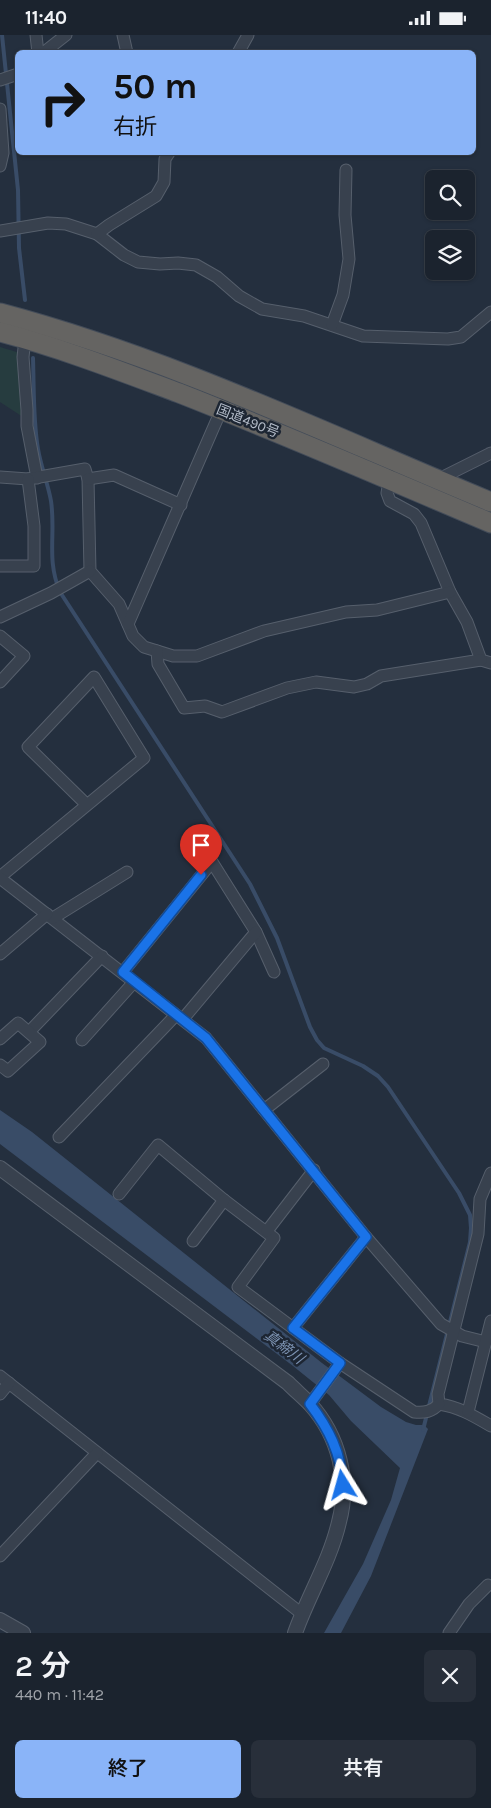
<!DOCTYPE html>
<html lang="ja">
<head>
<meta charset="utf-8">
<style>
	body { margin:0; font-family:Karla,"Noto Sans JP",sans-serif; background:#282f3a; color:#f1f3f6; height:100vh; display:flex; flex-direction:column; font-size:19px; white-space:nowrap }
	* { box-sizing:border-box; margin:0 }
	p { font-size:16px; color:#a0a4aa }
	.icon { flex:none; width:28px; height:28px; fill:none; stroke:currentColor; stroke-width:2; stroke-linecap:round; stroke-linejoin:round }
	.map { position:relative; height:1598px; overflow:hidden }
	.side { display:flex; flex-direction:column; background:#1b232e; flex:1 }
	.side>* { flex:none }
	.guide { position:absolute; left:15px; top:15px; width:461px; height:105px; border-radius:8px; box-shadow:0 1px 4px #0004,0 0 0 1px #39404a; background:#8ab4f8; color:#111; overflow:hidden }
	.tools { position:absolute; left:425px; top:135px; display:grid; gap:10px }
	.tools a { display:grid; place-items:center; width:50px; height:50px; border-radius:8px; background:#1b232e; box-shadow:0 1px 4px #0004,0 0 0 1px #39404a; font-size:25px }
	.pin { position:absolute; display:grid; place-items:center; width:42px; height:42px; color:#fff; margin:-51px -21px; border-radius:50% 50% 50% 0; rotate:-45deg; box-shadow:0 0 5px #0007 }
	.pin .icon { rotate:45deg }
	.me { position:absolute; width:55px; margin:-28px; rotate:352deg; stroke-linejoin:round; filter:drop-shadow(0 0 4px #0008) }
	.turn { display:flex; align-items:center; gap:18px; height:105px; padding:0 15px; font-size:22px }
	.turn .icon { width:65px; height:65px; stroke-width:2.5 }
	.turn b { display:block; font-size:35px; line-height:42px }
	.round { display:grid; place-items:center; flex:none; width:52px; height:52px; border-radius:8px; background:#282f3a }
	.headline { display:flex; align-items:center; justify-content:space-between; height:85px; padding:0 15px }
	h1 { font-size:30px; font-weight:600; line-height:38px }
	.cta { display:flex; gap:10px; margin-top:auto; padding:10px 15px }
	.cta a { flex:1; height:58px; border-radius:8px; background:#8ab4f8; color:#111; font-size:20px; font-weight:600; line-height:58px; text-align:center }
	.cta a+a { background:#282f3a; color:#f1f3f6 }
	.status { display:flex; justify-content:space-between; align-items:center; height:35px; padding:0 25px; background:#1b232e; direction:ltr }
	.status svg { height:14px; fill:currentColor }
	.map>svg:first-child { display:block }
	.green { fill:#263c3f }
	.water { fill:#394c67 }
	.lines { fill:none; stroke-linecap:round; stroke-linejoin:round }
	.stream { stroke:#394c67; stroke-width:4 }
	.minor-casing { stroke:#565f6c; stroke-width:13 }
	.tertiary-casing { stroke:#565f6c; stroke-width:16 }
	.trunk-casing { stroke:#434c59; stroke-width:21 }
	.minor { stroke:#38414e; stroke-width:11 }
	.tertiary { stroke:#38414e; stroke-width:14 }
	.trunk { stroke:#656462; stroke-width:19 }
	.route-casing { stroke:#114b97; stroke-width:12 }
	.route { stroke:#1a73e8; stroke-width:9 }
	.labels { text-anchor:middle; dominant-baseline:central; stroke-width:5; stroke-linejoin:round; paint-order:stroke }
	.street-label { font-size:14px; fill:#b4bcc9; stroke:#1d2633 }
	.water-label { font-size:15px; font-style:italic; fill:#7c92b1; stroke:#1d2633 }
</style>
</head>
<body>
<div class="status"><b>11:40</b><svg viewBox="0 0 49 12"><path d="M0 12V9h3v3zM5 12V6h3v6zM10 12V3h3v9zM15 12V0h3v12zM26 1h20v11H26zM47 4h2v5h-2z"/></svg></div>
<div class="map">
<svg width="491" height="1598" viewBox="0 0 491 1598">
	<rect width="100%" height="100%" fill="#242f3e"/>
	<polygon class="green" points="0,312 20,318 23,382 0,367"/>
	<polygon class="water" points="0,1075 32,1097 322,1328 381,1372 406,1387 416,1390 424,1390 428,1394 371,1541 341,1598 324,1598 363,1529 391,1465 400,1433 351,1386 329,1360 293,1331 0,1109"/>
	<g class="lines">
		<g class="stream">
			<polyline points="2,0 18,155 19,213 25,265"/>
			<path d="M33,323C34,353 33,385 38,414C41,432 48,449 51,466C56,499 46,524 60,557L250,849L277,903L310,992L317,1005L324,1013L363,1031L378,1041L388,1052L459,1158L470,1180L471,1193L470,1207L423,1395"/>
		</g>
		<defs>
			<g id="minor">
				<polyline points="36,0 38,18"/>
				<polyline points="123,0 127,18"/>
				<polyline points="43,18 66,0"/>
				<polyline points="238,18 248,0"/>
				<polyline points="0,45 18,39"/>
				<polyline points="0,74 3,118 0,131"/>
				<polyline points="0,196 48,188 66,189 97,199 124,220 138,227 160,229 178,228 196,230 217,242 239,261 262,274 304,281 363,301 448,304 461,302 491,277"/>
				<polyline points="97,199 109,190 156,161 164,147 165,124 169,118"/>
				<polyline points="332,290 343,260 349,224 345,180 346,135"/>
				<polyline points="25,304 23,322 27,375 27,391 37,443"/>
				<polyline points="390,440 387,458 390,466 414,479 421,488 450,557 467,587 481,625 491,628"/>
				<polyline points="0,442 28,444 85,434 88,444 90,536 119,569 133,601 144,612 157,616 173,621 197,621 264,596 346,577 377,575 450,557"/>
				<polyline points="88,444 114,440 181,470"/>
				<polyline points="437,445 491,418"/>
				<polyline points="0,531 34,531 34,491 28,444"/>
				<polyline points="0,582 51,558 90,536"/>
				<polyline points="128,589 229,357"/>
				<polyline points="0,601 24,621 0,647"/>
				<polyline points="157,616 158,629 184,673 205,671 222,677 287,653 316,647 354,652 367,649 381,641 481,625"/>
				<polyline points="0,842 144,723 94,642 28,712 87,770"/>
				<polyline points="0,843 206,1003 366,1202 441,1289 462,1301 486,1307"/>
				<polyline points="53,883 127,837"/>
				<polyline points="0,919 47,879"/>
				<polyline points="123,937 212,827 256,897 274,937"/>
				<polyline points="183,984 256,897"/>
				<polyline points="29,997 102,921"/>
				<polyline points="0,1004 18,988 40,1007 8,1036 0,1030"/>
				<polyline points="82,1005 134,947"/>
				<polyline points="264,1075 323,1029"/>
				<polyline points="59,1102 176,980"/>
				<path d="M491,1138L480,1164L478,1199L438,1359L439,1369C459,1372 474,1381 491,1391"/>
				<polyline points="119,1159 158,1110 224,1165 274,1203 238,1252 293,1293"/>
				<polyline points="267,1196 314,1135"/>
				<path d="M366,1202L293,1293L340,1328L414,1377C424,1378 432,1377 439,1369"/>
				<polyline points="193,1206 224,1165"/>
				<polyline points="0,1341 302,1579"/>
				<polyline points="0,1359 9,1348"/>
				<polyline points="310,1369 340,1328"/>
				<polyline points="468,1377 491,1286"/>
				<polyline points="0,1521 97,1418"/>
				<polyline points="449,1598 469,1569 488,1550"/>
			</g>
			<g id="tertiary">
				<path d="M0,1133L288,1348C295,1355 303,1362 310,1369C339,1401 350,1446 339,1487C330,1526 308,1561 295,1598"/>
				<polyline points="0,1585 23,1598"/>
			</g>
			<g id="trunk">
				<path d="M0,278C170,323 329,400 491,467"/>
				<path d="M0,297C61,313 120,336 179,358C284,399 387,444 491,488"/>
			</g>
		</defs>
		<use href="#minor" class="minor-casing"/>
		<use href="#tertiary" class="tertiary-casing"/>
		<use href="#trunk" class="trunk-casing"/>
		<use href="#minor" class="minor"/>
		<use href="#tertiary" class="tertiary"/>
		<use href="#trunk" class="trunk"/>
	</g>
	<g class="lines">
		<defs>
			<path id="route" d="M201,840L123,937L206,1003L366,1202L293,1293L340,1328L310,1369C329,1394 341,1418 343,1450"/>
		</defs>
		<use href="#route" class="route-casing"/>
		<use href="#route" class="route"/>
	</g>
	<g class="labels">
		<g class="street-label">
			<text transform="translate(248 386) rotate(22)">国道490号</text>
		</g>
		<g class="water-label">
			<text transform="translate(284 1312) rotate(37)">真締川</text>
		</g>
	</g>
</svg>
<div class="tools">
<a><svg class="icon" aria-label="search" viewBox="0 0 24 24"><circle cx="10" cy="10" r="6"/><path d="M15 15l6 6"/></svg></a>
<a><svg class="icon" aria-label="layers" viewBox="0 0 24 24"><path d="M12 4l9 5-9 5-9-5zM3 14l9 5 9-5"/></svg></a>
</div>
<div class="pin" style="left:201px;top:840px;background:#d93025"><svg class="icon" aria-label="arrive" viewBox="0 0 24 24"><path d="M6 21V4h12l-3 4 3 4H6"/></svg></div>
<svg class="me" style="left:343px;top:1450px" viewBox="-20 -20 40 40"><path d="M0-17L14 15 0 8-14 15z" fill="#1a73e8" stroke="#fff" stroke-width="4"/></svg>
<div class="guide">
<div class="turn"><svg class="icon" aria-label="right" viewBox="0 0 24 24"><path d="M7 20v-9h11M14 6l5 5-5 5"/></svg><div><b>50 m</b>右折</div></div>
</div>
</div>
<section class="side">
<div class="headline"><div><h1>2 分</h1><p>440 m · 11:42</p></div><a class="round"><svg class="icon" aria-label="close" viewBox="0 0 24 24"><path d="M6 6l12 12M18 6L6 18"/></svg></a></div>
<div class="cta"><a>終了</a><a>共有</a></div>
</section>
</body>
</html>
